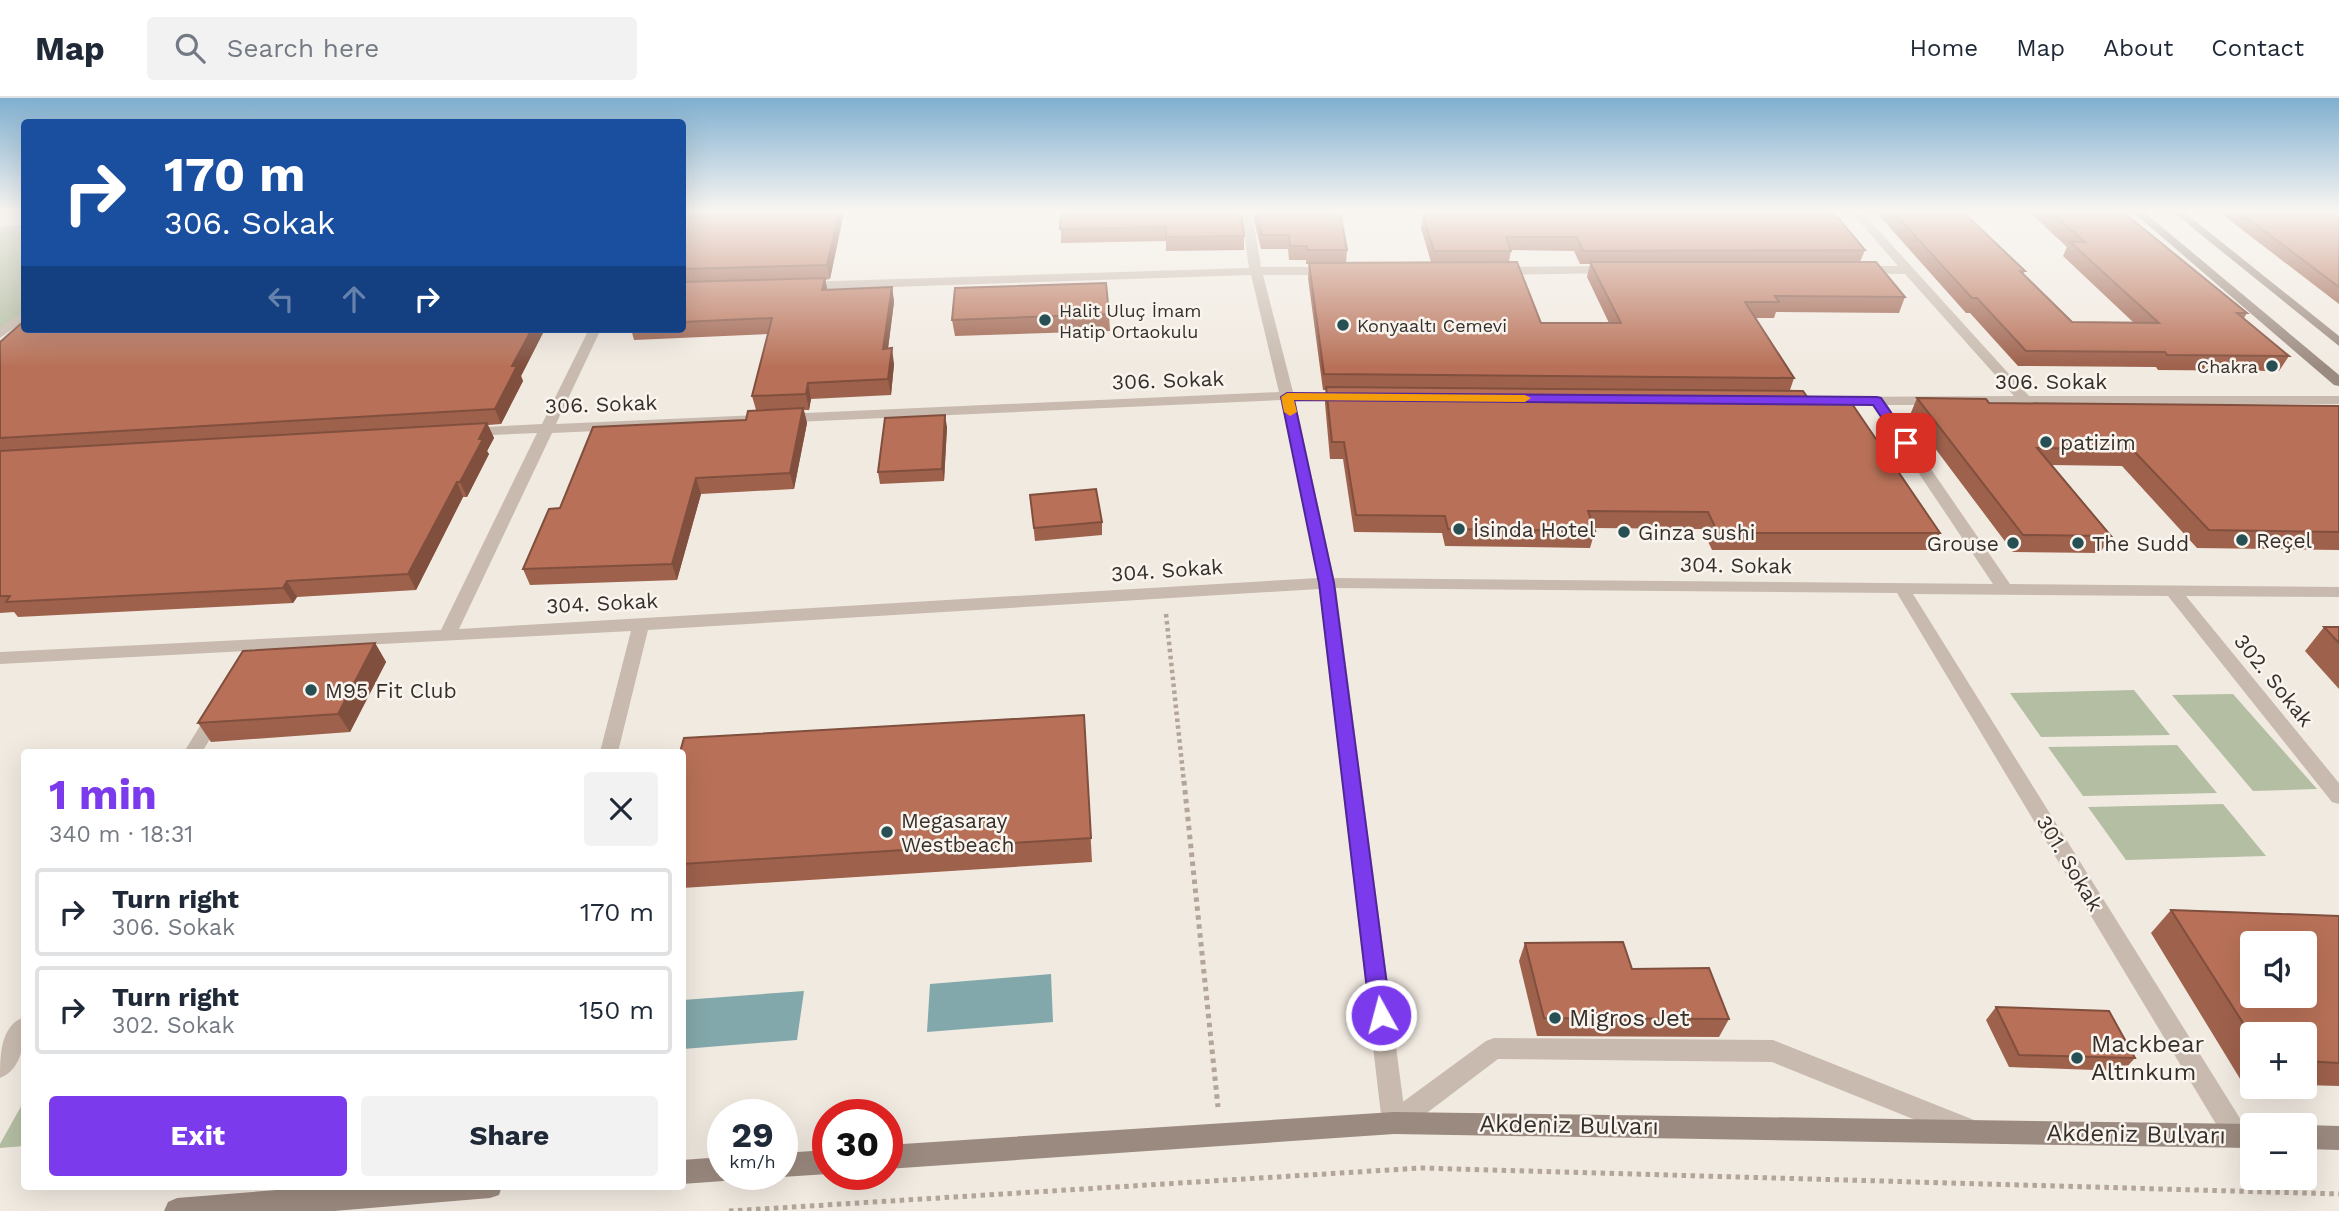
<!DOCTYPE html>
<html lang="en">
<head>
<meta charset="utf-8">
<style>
	body { margin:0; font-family:"Work Sans",sans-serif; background:#f2f2f3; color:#1f2937; height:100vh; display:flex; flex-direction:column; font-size:26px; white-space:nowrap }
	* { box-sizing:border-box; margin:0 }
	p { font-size:23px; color:#747a83 }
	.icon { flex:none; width:38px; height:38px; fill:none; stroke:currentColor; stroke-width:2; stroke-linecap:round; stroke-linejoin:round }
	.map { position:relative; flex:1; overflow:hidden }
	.panel { position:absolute; left:21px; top:651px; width:665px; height:441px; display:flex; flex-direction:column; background:#fff; border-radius:7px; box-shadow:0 7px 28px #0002 }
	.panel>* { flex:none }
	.banner { position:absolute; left:21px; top:21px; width:665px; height:214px; border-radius:7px; box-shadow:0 7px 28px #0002; background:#1a4fa0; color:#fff; overflow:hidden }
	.buttons { position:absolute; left:2240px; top:833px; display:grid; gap:14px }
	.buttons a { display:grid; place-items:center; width:77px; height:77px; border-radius:7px; background:#fff; box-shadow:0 7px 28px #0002; font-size:35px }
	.speed { position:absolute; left:707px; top:1001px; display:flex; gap:14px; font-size:35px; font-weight:700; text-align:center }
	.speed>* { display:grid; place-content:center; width:91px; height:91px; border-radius:50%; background:#fff; box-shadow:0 7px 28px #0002; line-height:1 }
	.speed small { font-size:18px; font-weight:400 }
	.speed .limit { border:10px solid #d22; background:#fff; color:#111 }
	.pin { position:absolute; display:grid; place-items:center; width:60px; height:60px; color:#fff; margin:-30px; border-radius:14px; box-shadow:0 4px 10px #0006 }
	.me { position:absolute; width:77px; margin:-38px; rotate:353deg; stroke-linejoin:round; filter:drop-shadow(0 0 5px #0008) }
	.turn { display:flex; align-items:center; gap:24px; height:147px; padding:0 28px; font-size:32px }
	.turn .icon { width:91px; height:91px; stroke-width:2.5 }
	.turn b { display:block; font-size:49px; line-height:60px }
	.lanes { display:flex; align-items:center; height:66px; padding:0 28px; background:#0003; justify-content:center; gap:35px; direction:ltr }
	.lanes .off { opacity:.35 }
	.round { display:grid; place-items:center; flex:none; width:74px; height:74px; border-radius:7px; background:#f2f2f3 }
	.head { display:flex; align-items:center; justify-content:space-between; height:119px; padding:0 28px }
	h1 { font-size:42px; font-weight:700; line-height:52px; color:#7c3aed }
	.button { display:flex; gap:14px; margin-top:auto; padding:14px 28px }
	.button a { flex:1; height:80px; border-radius:7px; background:#7c3aed; color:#fff; font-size:28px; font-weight:700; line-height:80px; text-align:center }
	.button a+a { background:#f2f2f3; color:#1f2937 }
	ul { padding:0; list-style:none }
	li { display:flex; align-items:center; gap:21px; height:88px; margin:0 14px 10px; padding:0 14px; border:4px solid #e0e1e3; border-radius:7px }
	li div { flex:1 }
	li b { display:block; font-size:26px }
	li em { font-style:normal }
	header { display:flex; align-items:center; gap:42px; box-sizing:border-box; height:98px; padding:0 35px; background:#fff; border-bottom:2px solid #e0e1e3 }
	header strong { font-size:33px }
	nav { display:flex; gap:38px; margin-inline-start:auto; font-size:24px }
	.search { width:490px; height:63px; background:#f2f2f3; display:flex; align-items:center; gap:18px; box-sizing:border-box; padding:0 24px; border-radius:7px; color:#747a83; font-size:26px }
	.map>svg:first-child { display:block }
	.green { fill:#b4bea2 }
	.water { fill:#83a8ab }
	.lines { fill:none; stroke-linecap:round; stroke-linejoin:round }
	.path-far1 { stroke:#b3a598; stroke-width:4.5; stroke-dasharray:3.5 3.5; stroke-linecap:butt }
	.path { stroke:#b3a598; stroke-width:5; stroke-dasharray:4.5 4.5; stroke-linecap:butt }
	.service { fill:#c8baae; fill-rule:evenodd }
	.minor { fill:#c8baae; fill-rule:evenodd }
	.secondary { fill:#9b8a7f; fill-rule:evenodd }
	.wall { fill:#9e614c; fill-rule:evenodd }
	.shaded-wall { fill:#814f3e }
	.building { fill:#b87158; stroke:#814f3e; stroke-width:2; fill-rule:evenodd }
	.route { fill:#7c3aed; stroke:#51269a; stroke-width:2 }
	.slow { fill:#f59e0b }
	.poi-dot { fill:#265054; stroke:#f9f4ed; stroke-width:2.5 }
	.labels { text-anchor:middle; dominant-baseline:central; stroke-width:5; stroke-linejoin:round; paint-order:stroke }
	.far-poi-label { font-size:18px; fill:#372f2b; stroke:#f9f4ed; text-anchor:start }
	.street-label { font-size:21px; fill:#372f2b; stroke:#f9f4ed }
	.poi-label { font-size:21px; fill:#372f2b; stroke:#f9f4ed; text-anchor:start }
	.near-poi-label { font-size:24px; fill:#372f2b; stroke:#f9f4ed; text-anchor:start }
	.near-street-label { font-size:24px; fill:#372f2b; stroke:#f9f4ed }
</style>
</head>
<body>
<header>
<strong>Map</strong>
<div class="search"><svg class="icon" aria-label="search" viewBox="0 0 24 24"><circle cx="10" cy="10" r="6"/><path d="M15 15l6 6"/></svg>Search here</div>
<nav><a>Home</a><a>Map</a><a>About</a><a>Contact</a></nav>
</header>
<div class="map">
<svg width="2339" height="1113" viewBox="0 0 2339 1113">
	<rect width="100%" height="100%" fill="#f1eae1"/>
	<g class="green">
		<polygon points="24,130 24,218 0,237 0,132"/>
		<polygon points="2134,592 2170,637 2041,639 2010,595"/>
		<polygon points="2233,596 2317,691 2253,693 2172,597"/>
		<polygon points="2177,647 2217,695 2083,698 2048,649"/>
		<polygon points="2223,706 2266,758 2126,762 2088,709"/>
		<polygon points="24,1003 24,1048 0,1050 0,1046"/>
	</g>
	<g class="water">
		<polygon points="1051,876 1053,924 927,934 930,886"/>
		<polygon points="804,893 797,942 683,951 683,902"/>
	</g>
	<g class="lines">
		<polyline class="path-far1" points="1166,516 1184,685"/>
		<g class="path">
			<polyline points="1184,683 1218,1009"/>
			<polyline points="729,1113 1421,1070 2339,1096"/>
		</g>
		<g class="service">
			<polygon points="24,127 24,133 0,135 0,129"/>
			<polygon points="1494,940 1773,942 1974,1022 1977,1030 1974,1038 1965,1042 1772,964 1498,961 1403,1033 1394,1036 1385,1033 1382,1025 1385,1017 1486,943"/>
		</g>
		<g class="minor">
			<path d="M1241,114H1252L1261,169H1331L1337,173L1331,177H1263L1293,294L1349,295L1356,299L1349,303L1295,302L1334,480L1993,486L1873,307H1828L1821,303L1828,299L2014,298L1905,176L1855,175V169L1859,168H1898L1851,114H1862L2029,298H2339V306L1887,307L2010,486L2339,489V499L2186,498L2339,685V706L2332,704L2168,498L1913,496L2246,1030L2249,1038L2246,1046L2237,1050L2228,1046L1897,495L1336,490L1406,1025L1403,1033L1394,1036L1385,1033L1382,1025L1319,491L648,532L618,654H600L631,533L0,566V554L441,532L537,335L467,338L460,334L467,330L542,326L589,231H601L556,326L1279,294L1251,177L802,192L796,188L802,184L1249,170ZM1281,302L1318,480L459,531L552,335Z"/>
			<polygon points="1611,168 1617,172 1615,175 1499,177 1493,173 1499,169"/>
			<polygon points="24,213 24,223 0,240 0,230"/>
			<polygon points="217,608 223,610 226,615 202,654 184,654 211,610"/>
			<path d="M24,919C26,940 23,971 0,980C0,958 0,928 24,919Z"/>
		</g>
		<g class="secondary">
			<polygon points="2133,114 2144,114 2339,277 2339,288 2334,287"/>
			<polygon points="2173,114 2184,114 2339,238 2339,248"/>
			<polygon points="1394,1014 2252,1026 2254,1027 2252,1050 1394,1036 887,1071 887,1047"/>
			<polygon points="2305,1027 2339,1028 2339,1052 2305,1051"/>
			<polygon points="828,1052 828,1076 782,1079 775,1076 782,1076 782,1055"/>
			<polygon points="723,1059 723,1076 733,1076 732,1080 723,1083 682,1086 682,1062"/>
			<polygon points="327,1088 502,1088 499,1097 490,1100 334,1113 164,1113 168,1104 177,1100"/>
		</g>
	</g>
	<g class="wall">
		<polygon points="685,114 844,114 830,181 825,182 827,192 892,189 894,204 888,250 894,266 891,297 811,301 809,312 804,312 807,325 794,391 701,396 677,482 530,487 523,471 560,410 746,322 756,312 752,298 768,236 634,242 631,231 682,231 682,121"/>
		<polygon points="1061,114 1244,138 1244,152 1166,153 1166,143 1061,145"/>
		<path d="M1252,114H1340L1347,152L1346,165L1431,164L1421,130L1423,117H1425L1424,114H1833L1865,152L1860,164L1905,199L1899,215L1776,214L1774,220H1755L1794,280L1790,292L1808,300L1940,435L1931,452H1712L1702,431L1594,430L1595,433L1590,450L1445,448L1442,435L1354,434L1343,361H1330L1325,305L1326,292H1323L1308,180L1309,166H1306V162H1289L1288,151H1261ZM1511,152L1574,153L1580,166H1590L1587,179L1609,225H1541L1509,164Z"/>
		<polygon points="1876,114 1963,114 2025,173 2023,176 2072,224 2134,225 2063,158 2067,149 2029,114 2123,114 2247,215 2244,220 2289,258 2279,273 2158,272 2156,269 2018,268 1970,215 1966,215"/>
		<polygon points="2219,114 2339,114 2339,206"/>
		<polygon points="1109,216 1110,233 955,238 952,222"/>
		<polygon points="24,231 545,231 521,278 523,283 501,326 488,327 494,340 487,353 489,356 467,399 463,399 416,492 297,499 293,505 18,519 14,514 0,515 0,244"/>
		<polygon points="1917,300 1989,305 2339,308 2339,452 2197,450 2122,368 2052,367 2111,438 2100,455 2013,454 1910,317"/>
		<polygon points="947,329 944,383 880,386 878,374"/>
		<polygon points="1030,397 1102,424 1102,437 1035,443"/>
		<polygon points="2324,529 2339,529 2339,591 2305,553"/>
		<polygon points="375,545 386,564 350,634 211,644 198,625"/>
		<polygon points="1084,617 1092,764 682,790 682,654"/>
		<polygon points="2171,812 2339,818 2339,988 2305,987 2305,936 2252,936 2252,984 2242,984 2151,835"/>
		<polygon points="1525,845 1632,871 1729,921 1719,939 1537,938 1519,863"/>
		<polygon points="1996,909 2135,960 2123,973 2009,969 1986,922"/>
	</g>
	<g class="shaded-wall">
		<polygon points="839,114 844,114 830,181 827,167"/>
		<polygon points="825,180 828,195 822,192"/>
		<polygon points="892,189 894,204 886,266 883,251"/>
		<polygon points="532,231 545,231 521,278 523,283 501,326 495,311 512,268"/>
		<polygon points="892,250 894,266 891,297 888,281"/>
		<polygon points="808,285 811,301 809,312 806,296"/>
		<polygon points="803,310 807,325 794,391 790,375"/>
		<polygon points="945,317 947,329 944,383 942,371"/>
		<polygon points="487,325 494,340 487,353 489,356 467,399 460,384"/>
		<polygon points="696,380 701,396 677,482 672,466"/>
		<polygon points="457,384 463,399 416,492 408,476"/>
		<polygon points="287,483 297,499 293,505 283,490"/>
		<polygon points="375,545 386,564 350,634 338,616"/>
	</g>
	<g class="building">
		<polygon points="685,114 839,114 827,167 682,171 682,121"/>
		<polygon points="1061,114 1241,114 1244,138 1166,139 1166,129 1060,131"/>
		<polygon points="1256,114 1340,114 1347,152 1307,152 1307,148 1290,148 1289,137 1262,137"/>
		<polygon points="1430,114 1833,114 1865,152 1583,153 1577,139 1506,139 1511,153 1434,153 1423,117 1431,117"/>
		<polygon points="1893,114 1963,114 2025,173 2020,173 2072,224 2159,225 2070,144 2085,144 2051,114 2123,114 2247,215 2237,215 2289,258 2167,257 2165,254 2026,253 1977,200 1972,200"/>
		<polygon points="2239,114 2339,114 2339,189"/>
		<polygon points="1517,164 1541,225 1621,225 1590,164 1876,164 1905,199 1775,198 1779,204 1745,204 1794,280 1324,276 1309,165"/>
		<polygon points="825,180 822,192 892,189 883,251 892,250 888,281 808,285 806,296 752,298 772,220 682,224 682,184"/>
		<polygon points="1106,185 1109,216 952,222 955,190"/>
		<polygon points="24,223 24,231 532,231 512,268 517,268 495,311 0,340 0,244"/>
		<polygon points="1326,289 1803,293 1808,300 1848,300 1940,435 1718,435 1708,414 1588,413 1595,433 1448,431 1445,418 1356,417 1344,344 1332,344"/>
		<polygon points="1917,300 1986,301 1989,305 2339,308 2339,434 2209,432 2132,351 2037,350 2111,438 2023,437"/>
		<polygon points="803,310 790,375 696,380 672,466 523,471 549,411 560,410 593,329 746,322 748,313"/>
		<polygon points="945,317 942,371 878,374 885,320"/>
		<polygon points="487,325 479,341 483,341 460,384 457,384 408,476 287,483 283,490 6,504 10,498 0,498 0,353"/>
		<polygon points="1096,391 1102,424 1034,430 1030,397"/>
		<polygon points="2324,529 2339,529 2339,545"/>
		<polygon points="375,545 338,616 198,625 243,553"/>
		<polygon points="1084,617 1091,740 682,766 682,654 680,654 684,640"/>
		<path d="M2171,812L2339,818V965L2305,963V936H2252V939ZM2252,845H2305V898H2252Z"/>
		<polygon points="1623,844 1632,871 1709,870 1729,921 1544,920 1525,845"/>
		<polygon points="1996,909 2109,913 2135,960 2019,957"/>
	</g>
	<linearGradient id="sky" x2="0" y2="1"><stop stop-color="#7fafd0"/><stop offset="0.42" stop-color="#f9f6f2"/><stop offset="1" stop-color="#f9f6f2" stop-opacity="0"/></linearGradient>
	<rect width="2339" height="269" fill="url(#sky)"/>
	<polygon class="route" points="1287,295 1877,299 1881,300 1912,345 1906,349 1901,348 1873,307 1294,302 1334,485 1391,917 1388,924 1381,926 1373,924 1370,917 1319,485 1281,299"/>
	<polygon class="slow" points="1287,295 1525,297 1531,300 1525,304 1294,302 1297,314 1290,318 1284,314 1281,299"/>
	<g class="poi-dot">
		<circle cx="1045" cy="222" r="7"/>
		<circle cx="1343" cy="227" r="7"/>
		<circle cx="2272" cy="268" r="7"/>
		<circle cx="2046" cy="344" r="7"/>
		<circle cx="1459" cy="431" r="7"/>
		<circle cx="1624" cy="434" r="7"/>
		<circle cx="2242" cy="442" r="7"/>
		<circle cx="2013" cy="445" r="7"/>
		<circle cx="2078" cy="445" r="7"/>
		<circle cx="311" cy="592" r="7"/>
		<circle cx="887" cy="734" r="7"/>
		<circle cx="1555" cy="920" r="7"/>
		<circle cx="2077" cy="960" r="7"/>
	</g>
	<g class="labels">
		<g class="far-poi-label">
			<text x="1059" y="212">Halit Uluç İmam<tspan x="1059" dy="21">Hatip Ortaokulu</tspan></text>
			<text x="1357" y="227">Konyaaltı Cemevi</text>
			<text x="2258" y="268" text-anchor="end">Chakra</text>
		</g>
		<g class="street-label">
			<text transform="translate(1168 282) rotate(-2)">306. Sokak</text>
			<text x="2051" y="283">306. Sokak</text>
			<text transform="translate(601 306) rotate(-2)">306. Sokak</text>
			<text transform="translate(1736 467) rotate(1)">304. Sokak</text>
			<text transform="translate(1167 472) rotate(-4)">304. Sokak</text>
			<text transform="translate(602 505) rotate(-3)">304. Sokak</text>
			<text transform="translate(2274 582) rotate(51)">302. Sokak</text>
			<text transform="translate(2070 765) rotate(59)">301. Sokak</text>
		</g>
		<g class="poi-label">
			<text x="2060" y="344">patizim</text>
			<text x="1473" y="431">İsinda Hotel</text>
			<text x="1638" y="434">Ginza sushi</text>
			<text x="2256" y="442">Reçel</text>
			<text x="1999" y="445" text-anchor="end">Grouse</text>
			<text x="2092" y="445">The Sudd</text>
			<text x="325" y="592">M95 Fit Club</text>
			<text x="901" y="722">Megasaray<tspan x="901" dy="24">Westbeach</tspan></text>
		</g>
		<g class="near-poi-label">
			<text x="1569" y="920">Migros Jet</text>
			<text x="2091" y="946">Mackbear<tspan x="2091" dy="28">Altınkum</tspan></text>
		</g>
		<g class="near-street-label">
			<text transform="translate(1569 1027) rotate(1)">Akdeniz Bulvarı</text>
			<text transform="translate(2136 1036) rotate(1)">Akdeniz Bulvarı</text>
		</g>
	</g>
</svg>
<div class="buttons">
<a><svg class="icon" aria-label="sound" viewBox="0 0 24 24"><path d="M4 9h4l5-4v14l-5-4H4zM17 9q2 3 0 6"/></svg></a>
<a>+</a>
<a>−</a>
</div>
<div class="speed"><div>29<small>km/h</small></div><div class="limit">30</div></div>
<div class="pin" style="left:1906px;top:345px;background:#d93025"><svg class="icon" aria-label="arrive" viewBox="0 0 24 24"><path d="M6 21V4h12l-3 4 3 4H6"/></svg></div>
<svg class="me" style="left:1381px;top:917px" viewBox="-20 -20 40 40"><circle r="17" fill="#7c3aed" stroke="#fff" stroke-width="3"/><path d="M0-11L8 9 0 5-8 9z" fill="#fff"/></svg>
<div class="banner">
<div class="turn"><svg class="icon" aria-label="right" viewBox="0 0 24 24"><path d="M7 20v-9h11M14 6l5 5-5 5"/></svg><div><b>170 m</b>306. Sokak</div></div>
<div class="lanes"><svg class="icon off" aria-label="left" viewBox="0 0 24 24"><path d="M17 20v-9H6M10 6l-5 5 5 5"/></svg><svg class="icon off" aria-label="ahead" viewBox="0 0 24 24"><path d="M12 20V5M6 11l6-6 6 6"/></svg><svg class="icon" aria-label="right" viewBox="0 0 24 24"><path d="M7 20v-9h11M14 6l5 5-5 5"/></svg></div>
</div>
<section class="panel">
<div class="head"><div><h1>1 min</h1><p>340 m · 18:31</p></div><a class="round"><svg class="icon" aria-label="close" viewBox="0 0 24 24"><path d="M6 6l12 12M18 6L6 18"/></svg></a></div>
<ul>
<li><svg class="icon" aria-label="right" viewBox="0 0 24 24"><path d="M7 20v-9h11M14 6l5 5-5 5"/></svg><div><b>Turn right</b><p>306. Sokak</p></div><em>170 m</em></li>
<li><svg class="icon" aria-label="right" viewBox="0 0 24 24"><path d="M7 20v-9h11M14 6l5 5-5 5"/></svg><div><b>Turn right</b><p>302. Sokak</p></div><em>150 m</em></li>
</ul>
<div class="button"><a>Exit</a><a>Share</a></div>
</section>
</div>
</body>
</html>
